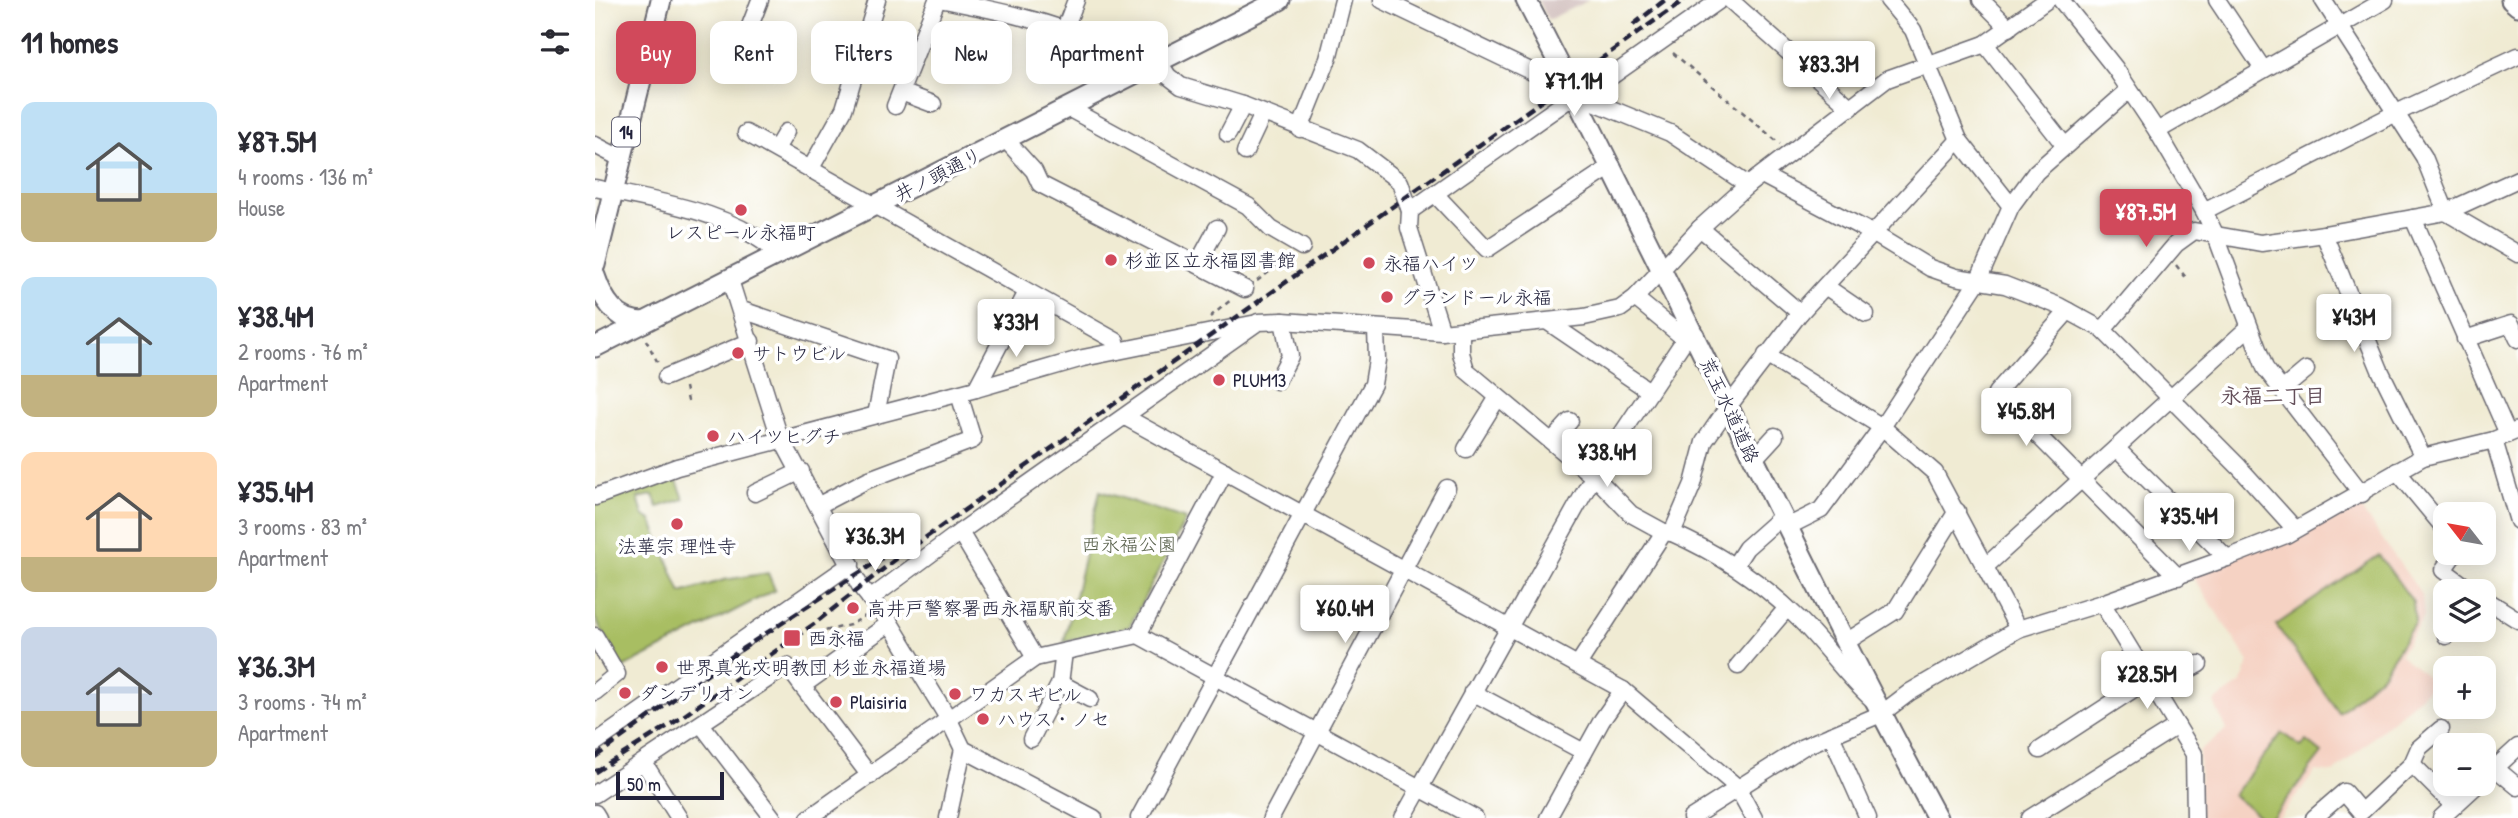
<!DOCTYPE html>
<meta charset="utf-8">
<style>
body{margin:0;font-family:"Patrick Hand","Klee One",sans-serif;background:#f7f7f7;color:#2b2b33;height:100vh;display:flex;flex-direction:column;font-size:26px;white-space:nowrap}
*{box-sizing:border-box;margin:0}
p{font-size:23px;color:#7c7c81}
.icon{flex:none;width:38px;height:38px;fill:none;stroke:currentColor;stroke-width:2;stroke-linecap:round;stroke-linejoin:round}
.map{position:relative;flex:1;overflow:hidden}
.side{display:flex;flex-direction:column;background:#fff;width:595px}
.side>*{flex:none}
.top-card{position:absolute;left:21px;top:21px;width:665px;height:63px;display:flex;gap:14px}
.needle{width:46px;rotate:301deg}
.tools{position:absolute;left:1838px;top:502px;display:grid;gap:14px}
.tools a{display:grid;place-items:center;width:63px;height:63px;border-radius:14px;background:#fff;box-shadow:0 4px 18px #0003;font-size:35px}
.scale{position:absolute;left:21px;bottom:18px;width:108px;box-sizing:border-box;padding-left:7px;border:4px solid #22223b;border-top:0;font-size:19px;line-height:24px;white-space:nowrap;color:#22223b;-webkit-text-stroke:5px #fff;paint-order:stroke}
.price{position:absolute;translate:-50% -60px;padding:0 16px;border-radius:7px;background:#fff;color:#222;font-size:23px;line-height:46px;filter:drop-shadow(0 2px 4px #0008)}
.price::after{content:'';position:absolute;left:50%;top:42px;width:21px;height:16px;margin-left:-10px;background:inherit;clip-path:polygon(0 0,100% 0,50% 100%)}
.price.active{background:#d1495b;color:#fff}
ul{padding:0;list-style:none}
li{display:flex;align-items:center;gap:21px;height:175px;padding:0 21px}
li span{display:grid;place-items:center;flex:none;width:196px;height:140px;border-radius:14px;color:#555}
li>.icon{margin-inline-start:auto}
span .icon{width:84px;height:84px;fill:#fffc;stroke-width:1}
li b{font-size:30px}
h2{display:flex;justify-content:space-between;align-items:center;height:84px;padding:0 21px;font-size:30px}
.chip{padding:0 24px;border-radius:14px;background:#fff;box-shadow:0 4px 18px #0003;font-size:24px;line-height:63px}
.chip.active{background:#d1495b;color:#fff}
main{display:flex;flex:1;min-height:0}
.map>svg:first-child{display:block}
.built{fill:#f5d2c3}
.industrial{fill:#d1bfbd}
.green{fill:#a8be62;stroke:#65704e;stroke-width:2}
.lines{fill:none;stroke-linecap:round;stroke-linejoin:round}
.minor-casing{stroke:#6a6870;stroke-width:19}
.major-casing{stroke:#6a6870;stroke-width:23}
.path{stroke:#6a6870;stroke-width:2.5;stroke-dasharray:5 5;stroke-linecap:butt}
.minor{stroke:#fff;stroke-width:16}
.major{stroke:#fff;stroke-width:19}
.rail{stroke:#22223b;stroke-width:4.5;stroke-dasharray:10 5;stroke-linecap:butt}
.poi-dot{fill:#d1495b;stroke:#fff;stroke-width:2.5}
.labels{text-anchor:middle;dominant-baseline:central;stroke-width:7;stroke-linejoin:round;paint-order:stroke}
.shield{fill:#fff;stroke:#646476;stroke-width:2}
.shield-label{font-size:18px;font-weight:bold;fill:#22223b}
.street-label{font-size:19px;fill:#22223b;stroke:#fff}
.poi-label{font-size:19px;fill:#22223b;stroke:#fff;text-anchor:start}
.park-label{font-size:19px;fill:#58604b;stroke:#fff}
.neighbourhood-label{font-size:21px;font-weight:bold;fill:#634e59;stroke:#fff}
</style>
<main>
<section class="side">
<h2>11 homes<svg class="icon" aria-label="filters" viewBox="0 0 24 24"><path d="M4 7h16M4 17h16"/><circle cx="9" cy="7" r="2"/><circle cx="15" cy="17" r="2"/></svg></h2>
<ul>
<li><span style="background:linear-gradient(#bfe0f5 65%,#c2b280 0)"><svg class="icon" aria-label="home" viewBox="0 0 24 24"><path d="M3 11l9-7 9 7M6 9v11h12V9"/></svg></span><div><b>¥87.5M</b><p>4 rooms · 136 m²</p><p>House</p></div></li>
<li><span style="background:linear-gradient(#bfe0f5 70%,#c2b280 0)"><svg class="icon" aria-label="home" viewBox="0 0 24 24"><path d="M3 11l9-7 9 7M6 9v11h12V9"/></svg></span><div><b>¥38.4M</b><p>2 rooms · 76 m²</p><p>Apartment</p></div></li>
<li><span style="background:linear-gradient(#ffd9b3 75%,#c2b280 0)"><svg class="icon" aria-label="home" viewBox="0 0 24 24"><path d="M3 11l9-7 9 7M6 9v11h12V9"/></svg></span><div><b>¥35.4M</b><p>3 rooms · 83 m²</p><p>Apartment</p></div></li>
<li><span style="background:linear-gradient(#c9d6e8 60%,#c2b280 0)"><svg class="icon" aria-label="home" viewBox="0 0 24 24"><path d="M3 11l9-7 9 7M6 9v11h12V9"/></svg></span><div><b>¥36.3M</b><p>3 rooms · 74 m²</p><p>Apartment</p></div></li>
</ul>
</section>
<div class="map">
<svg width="1923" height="818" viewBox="0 0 1923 818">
<rect width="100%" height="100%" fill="#fff"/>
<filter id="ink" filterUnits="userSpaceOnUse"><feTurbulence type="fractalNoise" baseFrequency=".0143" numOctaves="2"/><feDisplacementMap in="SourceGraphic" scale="14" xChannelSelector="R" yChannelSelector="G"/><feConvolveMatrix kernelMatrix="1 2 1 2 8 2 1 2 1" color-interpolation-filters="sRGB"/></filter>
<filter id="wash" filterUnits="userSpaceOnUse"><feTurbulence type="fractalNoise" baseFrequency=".00686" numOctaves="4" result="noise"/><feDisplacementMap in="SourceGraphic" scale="28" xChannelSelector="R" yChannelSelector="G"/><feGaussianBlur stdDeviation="1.57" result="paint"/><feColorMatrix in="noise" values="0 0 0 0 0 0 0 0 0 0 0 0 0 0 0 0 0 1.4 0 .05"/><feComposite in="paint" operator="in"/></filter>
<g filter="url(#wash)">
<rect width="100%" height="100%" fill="#f0ebd3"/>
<polygon class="built" points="1759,499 1827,595 1829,617 1805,654 1840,683 1738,773 1721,771 1684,818 1605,818 1604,751 1631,730 1619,702 1646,683 1654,662 1596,574"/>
<polygon class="industrial" points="943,0 994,0 953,20"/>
<g class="green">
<polygon points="80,475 89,499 63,507 58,495 43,498 48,515 56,520 86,593 129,580 173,573 180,590 28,668 0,618 0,504"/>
<polygon points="505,491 591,519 534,627 469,642"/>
<polygon points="1784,555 1818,602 1820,622 1788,673 1744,713 1681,625"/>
<polygon points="1687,733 1706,747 1712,741 1727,753 1677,818 1667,818 1638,795"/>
</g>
</g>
<g filter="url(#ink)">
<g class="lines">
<g class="minor-casing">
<g id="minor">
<path d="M349 0C403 11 506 28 539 75"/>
<polyline points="787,0 952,79 967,69"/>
<polyline points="1135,0 1256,108"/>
<polyline points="1293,0 1318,30 1364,140 1416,206"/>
<polyline points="1386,0 1414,28"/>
<polyline points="1466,0 1520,68 1562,131 1609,211 1621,236 1670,368 1767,494"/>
<polyline points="1622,0 1668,69"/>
<polyline points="1728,0 1829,157 1851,212 1923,254"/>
<polyline points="155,26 165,0"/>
<polyline points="469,31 481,0"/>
<polyline points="1390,44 1470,146"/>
<polyline points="564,62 573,76 586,86 648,105 763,150 805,182 815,211 814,228 847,332"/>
<polyline points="306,92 338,104"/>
<polyline points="987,97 1075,133 1153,185"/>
<polyline points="300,106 342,0"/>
<polyline points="473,108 653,206 676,229 707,247"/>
<polyline points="705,129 733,59 748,0"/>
<polyline points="1562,131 1790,0"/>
<polyline points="151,133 521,341 522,351"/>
<polyline points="633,134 648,105"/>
<polyline points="411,140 439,171 445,184 650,289"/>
<polyline points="0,145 25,158"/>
<polyline points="181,149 191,132"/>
<polyline points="650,152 668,114"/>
<polyline points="216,168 249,109 282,0"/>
<polyline points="1167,175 1279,234 1335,268 1361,277 1410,285 1464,306 1508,330 1644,467 1700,529"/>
<path d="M0 188C62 202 136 210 185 255"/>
<polyline points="841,195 892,249 1017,166"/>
<polyline points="815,211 973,100 987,97 1125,0"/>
<polyline points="1609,211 1801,113 1923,56"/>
<polyline points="1818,218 1913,434"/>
<polyline points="1105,228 1205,313"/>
<polyline points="1729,234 1785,370 1828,457"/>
<polyline points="603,263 622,228"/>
<polyline points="135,280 183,432 265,586 295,623 353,718 368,749 499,818"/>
<polyline points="1230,286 1271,314"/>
<polyline points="1040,298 1090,339"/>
<polyline points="147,310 292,359 281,415"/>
<polyline points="1473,311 1401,393 1583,577"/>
<polyline points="953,322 1053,390"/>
<polyline points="866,330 866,353 871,370 1006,483 1036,514 1069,532"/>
<polyline points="1508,330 1581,244 1599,231 1666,243 1729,234 1851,212 1923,179"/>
<polyline points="1870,339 1916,324 1923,339"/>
<polyline points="1171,355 1287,427 1340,473 1423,629"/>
<polyline points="71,377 156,341"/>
<polyline points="682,381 695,356 688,321"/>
<polyline points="381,389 432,292"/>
<polyline points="1687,390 1711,370"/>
<polyline points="530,417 1028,690 1142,787 1159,818"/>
<polyline points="1899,440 1923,521"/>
<polyline points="957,441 975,421"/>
<polyline points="1521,448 1632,558"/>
<polyline points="871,449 903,397"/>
<polyline points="1158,460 1180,436"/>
<polyline points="1802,471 1850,529"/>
<polyline points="160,493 206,471"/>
<polyline points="0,497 82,467 381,389 488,358 657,324"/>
<polyline points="224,505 272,480 378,440 364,394"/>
<polyline points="1192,527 1226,510 1287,427 1383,281 1416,206 1441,172 1534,90"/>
<polyline points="365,532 440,658"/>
<path d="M1077 533C1125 554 1168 583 1205 620 1231 646 1251 676 1278 700"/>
<polyline points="1860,553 1848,570 1878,592"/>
<polyline points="1140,565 1151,548 1186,517"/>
<polyline points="1391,566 1653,328"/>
<polyline points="1888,598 1923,620"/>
<polyline points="275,599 365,532 663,322 688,321 847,332 989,317 1025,309 1040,298 1105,228 1153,185 1292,79 1390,44 1452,0"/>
<polyline points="1507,603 1599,754 1600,818"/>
<polyline points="543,635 630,471"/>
<polyline points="0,636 22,674 0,692"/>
<polyline points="1851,636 1855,630"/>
<polyline points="1251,642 1300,611 1362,511"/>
<polyline points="469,652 465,683 495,699"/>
<polyline points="984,663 1069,532 1077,533 1098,484 1109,442 1133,407 1205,313 1364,140"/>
<polyline points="1143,666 1192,608"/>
<polyline points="207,686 295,623"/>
<polyline points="1559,688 1604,664"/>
<polyline points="877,692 989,752"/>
<polyline points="106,724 178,818"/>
<polyline points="1236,735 1273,818"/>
<polyline points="436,739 465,683"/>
<polyline points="0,743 256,564"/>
<polyline points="1445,750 1554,679"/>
<polyline points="49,763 84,818"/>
<polyline points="1817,764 1824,748 1846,729"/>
<polyline points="1900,768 1923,787"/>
<polyline points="1888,779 1923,747"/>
<polyline points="0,794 192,666 275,776"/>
<polyline points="0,813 3,818"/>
<polyline points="214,818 440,658 543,635 880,818"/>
<polyline points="353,818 368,749"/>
<polyline points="544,818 778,384 782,360 781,329"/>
<polyline points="676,818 852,488"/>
<polyline points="808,818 998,477 1090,339 1101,335"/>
<polyline points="953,818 1007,720 1028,690"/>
<polyline points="1096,818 1208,747 1286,714 1315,692 1423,629 1507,603 1632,558 1691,535 1828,457 1899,440 1923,430"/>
<polyline points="1435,818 1582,726"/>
<polyline points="1719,818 1749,792 1766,812 1817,764 1859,806"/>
<polyline points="1846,818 1883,784"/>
</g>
</g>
<g class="major-casing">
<g id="major">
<path d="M931 0C1072 271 1197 549 1342 818"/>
<polyline points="1916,0 1923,6"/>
<polyline points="0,265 66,0"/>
<path d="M0 276C8 300 21 322 49 322"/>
<polyline points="0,347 685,0"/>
</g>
</g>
<g class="path">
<polyline points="1078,53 1185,144"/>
<polyline points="1581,265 1592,279"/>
<polyline points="662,281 693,258"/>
<polyline points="615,317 637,299"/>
<polyline points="51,340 64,365"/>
<polyline points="90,387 93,401"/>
<polyline points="221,633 255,625 270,616"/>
</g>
<use href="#minor" class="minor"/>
<use href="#major" class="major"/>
<g class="rail">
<polyline points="1038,25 1070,0"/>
<polyline points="0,757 147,649 287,558"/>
<polyline points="0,772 84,719 219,624 306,555 1089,0"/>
</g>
</g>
</g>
<g class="poi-dot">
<circle cx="146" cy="210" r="7"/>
<circle cx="516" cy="260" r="7"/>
<circle cx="774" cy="263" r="7"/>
<circle cx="792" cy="297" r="7"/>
<circle cx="143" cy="353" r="7"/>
<circle cx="624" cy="380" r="7"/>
<circle cx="118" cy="436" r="7"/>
<circle cx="82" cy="524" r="7"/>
<circle cx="258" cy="608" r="7"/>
<rect x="188" y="629" width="18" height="18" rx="3.5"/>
<circle cx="67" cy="667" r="7"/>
<circle cx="30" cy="693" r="7"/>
<circle cx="360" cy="694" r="7"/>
<circle cx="241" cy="702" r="7"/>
<circle cx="388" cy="719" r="7"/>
</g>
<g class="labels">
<rect class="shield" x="17" y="117.5" width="28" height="29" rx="5"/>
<g class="shield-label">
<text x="31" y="132">14</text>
</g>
<g class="street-label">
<text transform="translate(343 174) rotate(-27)">井ノ頭通り</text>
<text transform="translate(1135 410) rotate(65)">荒玉水道道路</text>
</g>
<g class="poi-label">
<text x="146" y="232" text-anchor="middle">レスピール永福町</text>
<text x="530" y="260">杉並区立永福図書館</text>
<text x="788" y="263">永福ハイツ</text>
<text x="806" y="297">グランドール永福</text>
<text x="157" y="353">サトウビル</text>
<text x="638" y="380">PLUM13</text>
<text x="132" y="436">ハイツヒグチ</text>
<text x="82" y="546" text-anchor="middle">法華宗 理性寺</text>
<text x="272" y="608">高井戸警察署西永福駅前交番</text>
<text x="213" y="638">西永福</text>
<text x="81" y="667">世界真光文明教団 杉並永福道場</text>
<text x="44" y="693">ダンデリオン</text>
<text x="374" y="694">ワカスギビル</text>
<text x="255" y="702">Plaisiria</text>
<text x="402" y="719">ハウス・ノセ</text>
</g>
<g class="park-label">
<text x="534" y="544">西永福公園</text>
</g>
<g class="neighbourhood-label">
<text x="1678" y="395">永福二丁目</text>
</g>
</g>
</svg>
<div class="tools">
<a><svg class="needle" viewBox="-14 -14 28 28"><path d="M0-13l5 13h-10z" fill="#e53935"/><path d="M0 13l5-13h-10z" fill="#7c7c81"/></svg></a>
<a><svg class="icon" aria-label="layers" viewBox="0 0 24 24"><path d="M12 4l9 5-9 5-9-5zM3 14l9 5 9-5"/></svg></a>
<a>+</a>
<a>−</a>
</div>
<div class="scale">50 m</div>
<b class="price" style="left:1234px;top:101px">¥83.3M</b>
<b class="price" style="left:979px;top:118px">¥71.1M</b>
<b class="price active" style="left:1551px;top:249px">¥87.5M</b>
<b class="price" style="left:1759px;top:354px">¥43M</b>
<b class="price" style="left:421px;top:359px">¥33M</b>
<b class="price" style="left:1431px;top:448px">¥45.8M</b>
<b class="price" style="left:1012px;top:489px">¥38.4M</b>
<b class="price" style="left:1594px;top:553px">¥35.4M</b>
<b class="price" style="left:280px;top:573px">¥36.3M</b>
<b class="price" style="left:750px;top:645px">¥60.4M</b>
<b class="price" style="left:1552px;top:711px">¥28.5M</b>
<div class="top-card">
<a class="chip active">Buy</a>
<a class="chip">Rent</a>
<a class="chip">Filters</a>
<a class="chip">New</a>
<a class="chip">Apartment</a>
</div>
</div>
</main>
